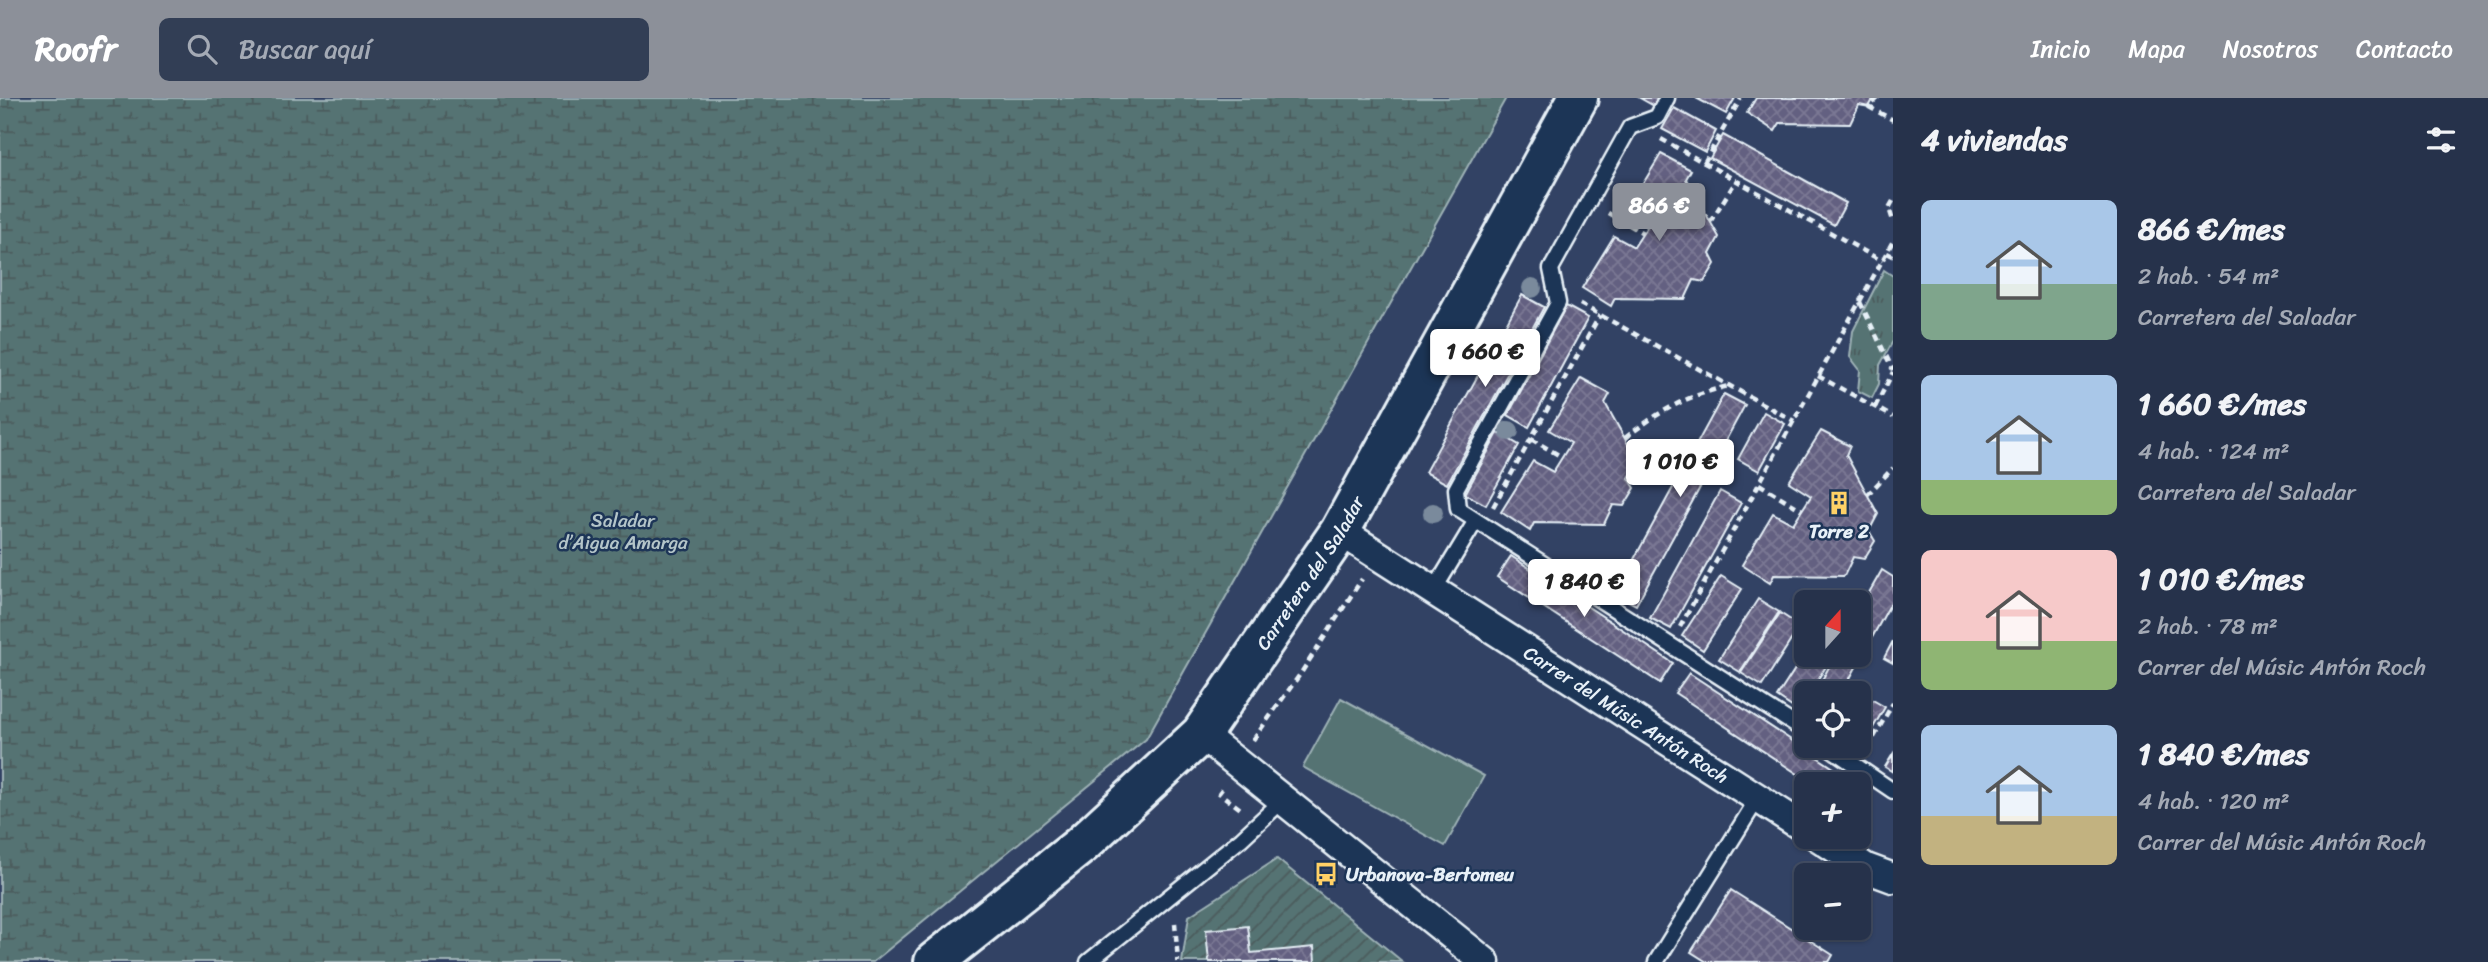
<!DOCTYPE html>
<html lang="es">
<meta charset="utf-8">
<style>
body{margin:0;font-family:Sriracha,sans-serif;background:#323e55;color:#f1f3f6;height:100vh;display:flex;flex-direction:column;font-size:26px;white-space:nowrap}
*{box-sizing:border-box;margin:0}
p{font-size:23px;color:#a4aab5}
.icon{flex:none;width:38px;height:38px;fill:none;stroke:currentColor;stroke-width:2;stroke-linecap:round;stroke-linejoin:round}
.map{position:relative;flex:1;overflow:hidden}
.panel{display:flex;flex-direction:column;background:#26324b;width:595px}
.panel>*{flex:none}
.needle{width:46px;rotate:21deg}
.controls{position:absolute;left:1794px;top:492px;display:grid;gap:14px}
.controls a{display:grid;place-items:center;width:77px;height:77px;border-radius:10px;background:#26324b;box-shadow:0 2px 5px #0004,0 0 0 2px #424d63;font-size:35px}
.price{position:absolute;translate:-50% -60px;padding:0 16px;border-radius:7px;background:#fff;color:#222;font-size:23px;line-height:46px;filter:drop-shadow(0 2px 4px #0008)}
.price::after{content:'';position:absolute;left:50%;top:42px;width:21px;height:16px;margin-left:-10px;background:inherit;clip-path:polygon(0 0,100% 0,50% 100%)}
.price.active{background:#8c9099;color:#fff}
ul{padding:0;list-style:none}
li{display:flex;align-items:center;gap:21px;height:175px;padding:0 28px}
li span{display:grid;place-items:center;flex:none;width:196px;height:140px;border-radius:10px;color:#555}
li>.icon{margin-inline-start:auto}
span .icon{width:84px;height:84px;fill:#fffc;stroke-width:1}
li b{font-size:30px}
h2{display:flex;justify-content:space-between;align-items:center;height:84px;padding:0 28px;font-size:30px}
header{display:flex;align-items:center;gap:42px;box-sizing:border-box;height:98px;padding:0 35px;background:#8c9099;color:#fff}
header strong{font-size:33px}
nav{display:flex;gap:38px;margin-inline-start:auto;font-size:24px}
.search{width:490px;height:63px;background:#323e55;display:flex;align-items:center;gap:18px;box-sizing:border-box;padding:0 24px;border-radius:10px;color:#a4aab5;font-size:26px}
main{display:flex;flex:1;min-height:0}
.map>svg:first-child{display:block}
.wetland{fill:url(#wetland-marsh);stroke:#9eb2b6;stroke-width:2}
.park{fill:url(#park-tufts);stroke:#9eb2b6;stroke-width:2}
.garden{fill:url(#garden-furrows);stroke:#9eb2b6;stroke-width:2}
.pitch{fill:#547373;stroke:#9eb2b6;stroke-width:2}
.building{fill:url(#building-cross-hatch);stroke:#e8f1f8;stroke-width:2}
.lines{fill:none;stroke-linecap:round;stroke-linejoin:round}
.lane-casing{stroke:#e8f1f8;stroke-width:19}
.street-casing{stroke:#e8f1f8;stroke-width:33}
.secondary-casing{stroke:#e8f1f8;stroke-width:44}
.path{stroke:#e8f1f8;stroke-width:4.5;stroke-dasharray:7 5;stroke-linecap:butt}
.lane{stroke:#1d3557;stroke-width:14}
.street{stroke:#1d3557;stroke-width:28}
.secondary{stroke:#1d3557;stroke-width:38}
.tree{fill:#7a8a9c}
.labels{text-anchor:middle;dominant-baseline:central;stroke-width:5;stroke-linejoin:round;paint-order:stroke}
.park-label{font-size:19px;fill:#b4c5c9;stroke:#1d3557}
.poi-label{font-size:19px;font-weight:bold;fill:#e8f1f8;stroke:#1d3557}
.street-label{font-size:19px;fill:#e8f1f8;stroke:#1d3557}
</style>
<header>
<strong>Roofr</strong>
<div class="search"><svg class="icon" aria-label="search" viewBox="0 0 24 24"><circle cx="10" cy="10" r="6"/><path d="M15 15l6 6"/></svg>Buscar aquí</div>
<nav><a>Inicio</a><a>Mapa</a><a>Nosotros</a><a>Contacto</a></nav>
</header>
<main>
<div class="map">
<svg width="1893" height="864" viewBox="0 0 1893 864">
<defs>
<pattern id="wetland-marsh" width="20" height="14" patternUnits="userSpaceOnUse" patternTransform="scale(1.75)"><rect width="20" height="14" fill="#547373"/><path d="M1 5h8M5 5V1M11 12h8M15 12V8" fill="none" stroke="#4c5b5c"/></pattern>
<pattern id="park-tufts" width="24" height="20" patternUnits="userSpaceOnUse" patternTransform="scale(1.75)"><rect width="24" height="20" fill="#547373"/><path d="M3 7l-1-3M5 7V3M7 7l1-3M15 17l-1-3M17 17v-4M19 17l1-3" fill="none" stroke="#4c5b5c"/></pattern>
<pattern id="garden-furrows" width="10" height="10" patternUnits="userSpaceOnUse" patternTransform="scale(1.75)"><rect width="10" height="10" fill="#547373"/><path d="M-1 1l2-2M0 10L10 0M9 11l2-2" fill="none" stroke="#4c5b5c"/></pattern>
<pattern id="building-cross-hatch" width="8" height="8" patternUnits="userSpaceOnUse" patternTransform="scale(1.75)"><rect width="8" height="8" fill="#646181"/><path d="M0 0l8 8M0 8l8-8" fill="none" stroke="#7a7894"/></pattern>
</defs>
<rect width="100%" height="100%" fill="#324264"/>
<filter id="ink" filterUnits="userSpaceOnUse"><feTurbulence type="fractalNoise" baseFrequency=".0143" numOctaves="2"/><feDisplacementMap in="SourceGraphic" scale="14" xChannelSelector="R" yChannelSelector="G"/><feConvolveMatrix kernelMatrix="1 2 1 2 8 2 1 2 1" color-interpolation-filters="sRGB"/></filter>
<g filter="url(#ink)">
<polygon class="wetland" points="0,0 1506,0 1146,641 873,864 0,864"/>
<polygon class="park" points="1884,172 1893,178 1893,243 1880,267 1879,286 1872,300 1858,293 1860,272 1850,259 1853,233"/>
<polygon class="garden" points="1277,761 1403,864 1182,864 1189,818"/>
<polygon class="pitch" points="1341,600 1484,678 1445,748 1303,669"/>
<g class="building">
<polygon points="1640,0 1659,0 1654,8"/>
<polygon points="1696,0 1735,0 1726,16"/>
<polygon points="1756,0 1874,0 1869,9 1859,7 1850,26 1780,25 1775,33 1747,15"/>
<polygon points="1674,10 1716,33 1705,54 1662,31"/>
<polygon points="1723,37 1846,105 1834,127 1710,60"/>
<polygon points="1661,56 1691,72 1686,81 1719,139 1710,156 1715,166 1704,184 1694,182 1685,201 1615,200 1611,208 1582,190 1614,138 1634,149 1652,121 1630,107"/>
<polygon points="1522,197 1544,209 1447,386 1425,374"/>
<polygon points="1566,208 1588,220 1529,329 1508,317"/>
<polygon points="1581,280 1610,296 1605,305 1638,364 1629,380 1635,390 1624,408 1613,407 1604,426 1534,425 1530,433 1501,414 1533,363 1553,374 1571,345 1549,332"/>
<polygon points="1724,296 1745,307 1636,507 1615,496"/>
<polygon points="1764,314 1785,326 1759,373 1738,361"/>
<polygon points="1821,333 1850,348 1846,357 1878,416 1869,433 1875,443 1864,461 1853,459 1844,478 1774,477 1770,485 1742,467 1773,415 1793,426 1811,398 1789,384"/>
<polygon points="1498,335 1519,347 1486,407 1465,396"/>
<polygon points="1720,393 1741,405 1671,531 1650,520"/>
<polygon points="1511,458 1673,565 1660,585 1497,479"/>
<polygon points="1882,472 1893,479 1893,501 1842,595 1815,595 1836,556 1858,556 1858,514"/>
<polygon points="1721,478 1742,491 1703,552 1682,538"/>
<polygon points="1758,501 1779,514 1740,574 1719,561"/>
<polygon points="1780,515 1800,528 1762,588 1741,575"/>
<polygon points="1893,543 1893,565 1884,560"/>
<polygon points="1806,554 1806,556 1834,556 1809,595 1806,595 1806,600 1798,613 1777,599"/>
<polygon points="1689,575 1852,682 1849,686 1813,686 1675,595"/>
<polygon points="1864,597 1885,609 1859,654 1847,648 1858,648 1858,606"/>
<polygon points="1893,656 1893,674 1885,669"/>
<polygon points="1731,792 1833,857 1829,864 1707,864 1691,854"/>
<polygon points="1248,828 1251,855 1314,849 1315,864 1209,864 1206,832"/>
</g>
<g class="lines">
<g class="lane-casing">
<g id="lane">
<polyline points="1667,0 1657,19 1630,29 1551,171 1558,205 1456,391 1458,411 1806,634"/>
<polyline points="1434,492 1475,424"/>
<polyline points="1827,648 1893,693"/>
<polyline points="1088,864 1241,741 1283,702"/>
<polyline points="1656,864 1758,700"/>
</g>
</g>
<g class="street-casing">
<g id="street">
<path id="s1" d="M1340 433 1806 731"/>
<polyline points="1201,636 1485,864"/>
<polyline points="1817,738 1866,770 1893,780"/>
</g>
</g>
<g class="secondary-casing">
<g id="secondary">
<path id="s2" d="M934 864 1081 747 1201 636 1340 433 1578 0"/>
</g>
</g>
<g class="path">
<polyline points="1878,0 1869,9 1893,22"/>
<polyline points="1661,41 1882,163"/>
<polyline points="1704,65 1741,0"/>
<polyline points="1893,103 1889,110 1893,123"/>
<polyline points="1608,115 1643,135"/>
<polyline points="1710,124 1736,83"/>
<polyline points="1887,155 1893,158"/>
<polyline points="1860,204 1893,272"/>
<polyline points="1580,206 1794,323"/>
<polyline points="1818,278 1893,319"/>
<polyline points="1875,309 1893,274"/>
<path d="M1625 340C1660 313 1685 298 1729 288"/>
<polyline points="1531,341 1562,359"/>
<polyline points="1759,386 1802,412"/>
<polyline points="1867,397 1893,370"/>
<polyline points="1493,409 1600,217"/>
<polyline points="1680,529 1893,143"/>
<polyline points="1253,642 1301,575 1362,481"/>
<polyline points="1868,650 1893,605"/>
<polyline points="1222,691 1219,695 1242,712"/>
<polyline points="1175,825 1178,864"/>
</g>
<use href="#lane" class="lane"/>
<use href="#street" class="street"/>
<use href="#secondary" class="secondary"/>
</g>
<g class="tree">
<circle cx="1532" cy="190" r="10"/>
<circle cx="1509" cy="333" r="10"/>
<circle cx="1433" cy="415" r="10"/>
</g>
</g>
<defs>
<g id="building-bare" transform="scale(1.89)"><path d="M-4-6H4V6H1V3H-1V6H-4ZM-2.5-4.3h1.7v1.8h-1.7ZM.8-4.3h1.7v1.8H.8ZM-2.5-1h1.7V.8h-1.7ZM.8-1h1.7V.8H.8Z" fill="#ffd166" stroke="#1d3557" stroke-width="2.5" paint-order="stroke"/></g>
<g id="bus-bare" transform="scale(1.89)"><path d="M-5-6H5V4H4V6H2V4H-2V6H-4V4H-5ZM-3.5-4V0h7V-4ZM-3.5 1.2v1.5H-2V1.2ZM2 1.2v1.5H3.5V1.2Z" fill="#ffd166" stroke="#1d3557" stroke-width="2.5" paint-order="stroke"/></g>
</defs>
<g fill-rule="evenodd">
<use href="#building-bare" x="1839" y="405"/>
<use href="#bus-bare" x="1326" y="776"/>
</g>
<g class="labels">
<g class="park-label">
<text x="623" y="422">Saladar<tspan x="623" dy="22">d’Aigua Amarga</tspan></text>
</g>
<g class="poi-label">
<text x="1839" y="433">Torre 2</text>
<text x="1346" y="776" text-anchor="start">Urbanova-Bertomeu</text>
</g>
<g class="street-label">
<text stroke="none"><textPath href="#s2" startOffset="546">Carretera del Saladar</textPath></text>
<text stroke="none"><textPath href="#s1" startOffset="340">Carrer del Músic Antón Roch</textPath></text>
</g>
</g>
</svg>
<div class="controls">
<a><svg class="needle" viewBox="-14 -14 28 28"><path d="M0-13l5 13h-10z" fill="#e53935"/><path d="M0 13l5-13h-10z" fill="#a4aab5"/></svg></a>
<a><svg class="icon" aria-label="locate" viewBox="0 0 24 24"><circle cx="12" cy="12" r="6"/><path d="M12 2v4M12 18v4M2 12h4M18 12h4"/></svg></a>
<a>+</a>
<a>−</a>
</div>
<b class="price active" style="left:1659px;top:145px">866 €</b>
<b class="price" style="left:1485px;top:291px">1 660 €</b>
<b class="price" style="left:1680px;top:401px">1 010 €</b>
<b class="price" style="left:1584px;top:521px">1 840 €</b>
</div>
<section class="panel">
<h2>4 viviendas<svg class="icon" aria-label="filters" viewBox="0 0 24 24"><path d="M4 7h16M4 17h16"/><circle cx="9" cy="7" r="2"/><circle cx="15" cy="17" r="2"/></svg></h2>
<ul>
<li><span style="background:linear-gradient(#a9c7e8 60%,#7fa58c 0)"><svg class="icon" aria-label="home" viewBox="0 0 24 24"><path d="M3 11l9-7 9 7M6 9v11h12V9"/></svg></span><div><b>866 €/mes</b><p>2 hab. · 54 m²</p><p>Carretera del Saladar</p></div></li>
<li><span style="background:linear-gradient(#a9c7e8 75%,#8fb573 0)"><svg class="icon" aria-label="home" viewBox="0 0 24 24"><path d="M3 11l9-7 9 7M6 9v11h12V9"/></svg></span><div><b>1 660 €/mes</b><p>4 hab. · 124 m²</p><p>Carretera del Saladar</p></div></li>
<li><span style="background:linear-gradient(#f6c9c9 65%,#8fb573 0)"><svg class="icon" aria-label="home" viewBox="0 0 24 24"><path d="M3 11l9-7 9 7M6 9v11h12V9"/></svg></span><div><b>1 010 €/mes</b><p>2 hab. · 78 m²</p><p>Carrer del Músic Antón Roch</p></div></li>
<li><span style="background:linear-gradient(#a9c7e8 65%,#c2b280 0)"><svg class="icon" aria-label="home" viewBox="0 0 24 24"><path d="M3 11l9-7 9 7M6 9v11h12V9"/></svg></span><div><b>1 840 €/mes</b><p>4 hab. · 120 m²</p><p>Carrer del Músic Antón Roch</p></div></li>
</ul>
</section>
</main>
